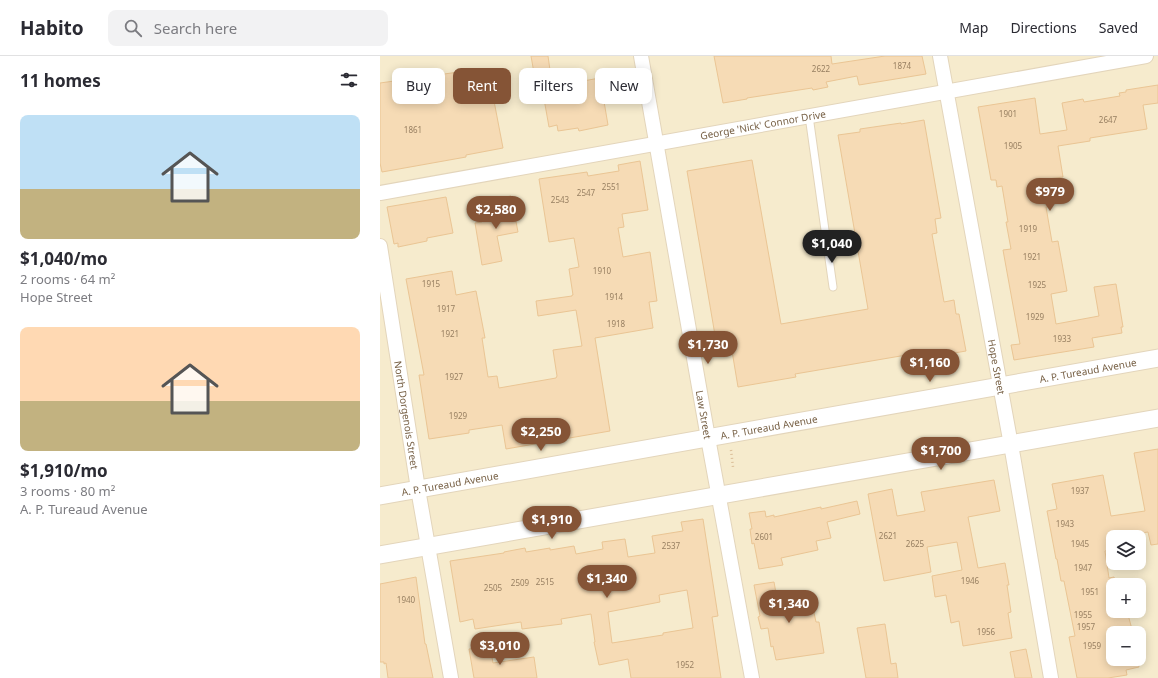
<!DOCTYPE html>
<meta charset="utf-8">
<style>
body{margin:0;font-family:"Noto Sans",sans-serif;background:#f2f2f3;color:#2b2b33;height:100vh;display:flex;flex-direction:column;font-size:15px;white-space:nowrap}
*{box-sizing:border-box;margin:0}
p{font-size:13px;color:#7c7c81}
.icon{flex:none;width:22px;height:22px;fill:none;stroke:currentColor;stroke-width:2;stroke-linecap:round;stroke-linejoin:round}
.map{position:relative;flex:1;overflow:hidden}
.details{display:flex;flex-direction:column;background:#fff;width:380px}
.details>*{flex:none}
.hud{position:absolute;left:12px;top:12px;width:380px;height:36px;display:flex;gap:8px}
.tools{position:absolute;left:726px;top:474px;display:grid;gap:8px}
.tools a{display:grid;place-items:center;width:40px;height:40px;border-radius:8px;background:#fff;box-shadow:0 2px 10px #0003;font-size:20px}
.price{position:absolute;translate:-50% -34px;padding:0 9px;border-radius:14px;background:#855436;color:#fff;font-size:13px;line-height:26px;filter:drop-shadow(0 1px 2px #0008)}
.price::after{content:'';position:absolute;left:50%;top:24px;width:12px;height:9px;margin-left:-6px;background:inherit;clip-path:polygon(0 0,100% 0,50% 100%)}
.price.selected{background:#222;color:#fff}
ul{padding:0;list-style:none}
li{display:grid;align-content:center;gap:8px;height:212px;padding:0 20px}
li span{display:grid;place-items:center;height:124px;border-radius:8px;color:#555}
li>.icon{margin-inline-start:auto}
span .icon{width:72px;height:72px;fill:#fffc;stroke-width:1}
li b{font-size:17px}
h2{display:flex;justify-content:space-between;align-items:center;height:48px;padding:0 20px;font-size:17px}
.chip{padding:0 14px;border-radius:8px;background:#fff;box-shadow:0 2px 10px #0003;font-size:14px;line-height:36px}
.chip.selected{background:#855436;color:#fff}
header{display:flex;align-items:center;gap:24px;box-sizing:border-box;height:56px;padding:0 20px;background:#fff;border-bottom:1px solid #e1e1e2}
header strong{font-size:19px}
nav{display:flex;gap:22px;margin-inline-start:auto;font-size:14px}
.search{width:280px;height:36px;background:#f2f2f3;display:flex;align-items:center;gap:10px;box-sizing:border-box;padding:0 14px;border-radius:8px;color:#7c7c81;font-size:15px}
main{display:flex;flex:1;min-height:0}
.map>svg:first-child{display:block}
.residential{fill:#f6ebcd;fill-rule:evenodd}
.building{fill:#f6dbb5;stroke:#eac594;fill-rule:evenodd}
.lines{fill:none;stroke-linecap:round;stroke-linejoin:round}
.service-casing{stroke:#e3d5bb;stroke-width:9}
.minor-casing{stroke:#e3d5bb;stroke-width:16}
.tertiary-casing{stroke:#e3d5bb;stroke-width:19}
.path{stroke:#dbbe98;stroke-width:2.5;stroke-dasharray:1 3;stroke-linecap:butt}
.service{stroke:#fff;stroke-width:7}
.minor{stroke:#fff;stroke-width:14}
.tertiary{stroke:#fff;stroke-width:17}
.labels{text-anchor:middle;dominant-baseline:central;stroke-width:3;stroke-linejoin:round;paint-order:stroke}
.number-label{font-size:8px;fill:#977f61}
.street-label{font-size:10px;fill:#776045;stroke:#fffae8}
</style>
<header>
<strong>Habito</strong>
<div class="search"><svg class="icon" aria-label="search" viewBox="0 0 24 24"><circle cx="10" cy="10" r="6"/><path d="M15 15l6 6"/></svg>Search here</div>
<nav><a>Map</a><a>Directions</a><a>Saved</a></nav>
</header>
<main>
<section class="details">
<h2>11 homes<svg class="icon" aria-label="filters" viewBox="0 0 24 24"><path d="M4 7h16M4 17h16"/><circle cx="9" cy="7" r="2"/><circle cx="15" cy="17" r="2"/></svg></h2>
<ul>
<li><span style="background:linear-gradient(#bfe0f5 60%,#c2b280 0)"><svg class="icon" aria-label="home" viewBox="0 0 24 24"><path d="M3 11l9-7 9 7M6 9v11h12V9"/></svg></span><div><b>$1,040/mo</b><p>2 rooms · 64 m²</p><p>Hope Street</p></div></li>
<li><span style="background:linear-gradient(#ffd9b3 60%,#c2b280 0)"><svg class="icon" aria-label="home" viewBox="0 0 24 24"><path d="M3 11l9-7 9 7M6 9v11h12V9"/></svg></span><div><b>$1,910/mo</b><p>3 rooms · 80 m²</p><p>A. P. Tureaud Avenue</p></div></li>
</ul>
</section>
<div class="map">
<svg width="778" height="622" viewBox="0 0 778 622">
<rect width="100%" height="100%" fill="#fef8df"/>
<path class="residential" d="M0 0H778V622H0ZM733 481H759V507H733ZM733 529H759V555H733ZM733 577H759V603H733Z"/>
<g class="building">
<polygon points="151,0 168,0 170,14 154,17"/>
<polygon points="334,0 451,0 452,8 505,0 542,0 546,18 479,29 477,20 446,26 448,31 433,34 432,32 367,42 367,43 343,47"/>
<polygon points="100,13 105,47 114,45 123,92 86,99 86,101 2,116 0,107 0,27"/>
<polygon points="185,22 186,28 220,22 228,69 199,75 198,72 178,75 177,69 169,71 161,26"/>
<polygon points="778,29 778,47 763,49 767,73 710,82 710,85 678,90 683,121 668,123 672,150 666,151 672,186 678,185 687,235 671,238 676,268 719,260 714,231 736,228 743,271 741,271 742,277 712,282 714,291 634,304 631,289 640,288 623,194 631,193 626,166 628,166 622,130 617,131 616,124 611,124 598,51 655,42 660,78 687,74 682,47 703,43 704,46 740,40 739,37 746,36 746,34"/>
<polygon points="544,64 561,162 555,163 557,177 552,178 564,246 574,244 576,258 579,258 586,295 545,302 544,296 415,318 416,321 358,331 350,283 336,285 307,115 372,104 401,268 488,253 458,79 480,76 480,73 521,67 521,68"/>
<polygon points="260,105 268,154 242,158 244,171 238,172 243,201 270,196 277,245 269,246 273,272 215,282 230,375 126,393 122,369 89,374 89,377 49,383 39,319 44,319 26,223 72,215 76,239 96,235 105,282 102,282 108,321 117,320 119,332 176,322 177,320 173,294 202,290 196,254 158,260 156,245 192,240 192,239 193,239 189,213 199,211 194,182 169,186 159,123 207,116 208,120 239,115 238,109"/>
<polygon points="131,140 138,176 117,180 122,205 102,209 95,167 102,166 101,163 118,161 114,143"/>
<polygon points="66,141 73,177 47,182 47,185 18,191 18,187 14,188 7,151"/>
<polygon points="778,393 778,488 771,489 768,476 727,482 729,494 725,495 729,522 734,521 736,529 733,529 733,555 747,555 753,577 733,577 733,603 757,603 759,611 746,614 747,619 728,622 697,622 689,581 695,580 684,525 681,525 677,503 676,503 667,455 677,453 672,428 723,419 731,460 765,455 754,397"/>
<polygon points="614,424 620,455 588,461 598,512 625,507 629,529 627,529 631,556 628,557 632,582 583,590 579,565 571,567 566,539 555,541 552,520 582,514 577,486 547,491 551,516 504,525 488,438 512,433 517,460 545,455 541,436"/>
<polygon points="477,445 480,458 447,466 451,482 436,485 438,494 401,502 403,509 379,513 374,487 372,488 370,473 372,473 369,457 385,455 386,461 394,459 394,461 441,451 441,453"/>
<path d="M323 463 338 560 332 561 341 622H251L248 603 219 609 214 586H215L211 558 181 563 182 568 142 573 141 566 95 573 93 563 80 566 70 505 124 497V496L145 492 146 496 170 492V494L194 490 196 498 223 493 222 486 245 483 248 501 275 497 272 480 303 475 301 466ZM307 534 313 572 283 577V579L232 587 228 556 280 546 279 539Z"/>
<polygon points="36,521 45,588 46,588 53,622 8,622 6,607 4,608 4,606 0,606 0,528"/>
<polygon points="394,526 398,548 431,543 436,566 439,566 444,597 396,604 393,590 391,591 388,572 381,573 378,561 380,560 374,529"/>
<polygon points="505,568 511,608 516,607 518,622 486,622 477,572"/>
<polygon points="110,590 113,607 154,601 157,622 94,622 89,593"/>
<polygon points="646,593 652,622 635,622 630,596"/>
</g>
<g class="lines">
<g class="service-casing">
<polyline id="service" points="429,60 453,231"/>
</g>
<g class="minor-casing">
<g id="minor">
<path id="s1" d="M261 0 328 382 372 622"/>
<path id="s2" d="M560 0 633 400 671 622"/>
<path id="s3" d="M0 137 766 0"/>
<path id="s4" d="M0 190 38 433 71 622"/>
</g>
</g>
<g class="tertiary-casing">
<g id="tertiary">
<path id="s5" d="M0 440 778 302"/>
<polyline points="0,499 778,362"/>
</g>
</g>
<polyline class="path" points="351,394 353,411"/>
<use href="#service" class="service"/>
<use href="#minor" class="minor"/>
<use href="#tertiary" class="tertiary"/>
</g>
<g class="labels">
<g class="number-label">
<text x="522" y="9">1874</text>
<text x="441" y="12">2622</text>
<text x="628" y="57">1901</text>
<text x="728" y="63">2647</text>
<text x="33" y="73">1861</text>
<text x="633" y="89">1905</text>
<text x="231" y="130">2551</text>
<text x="206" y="136">2547</text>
<text x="180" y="143">2543</text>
<text x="648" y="172">1919</text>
<text x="652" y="200">1921</text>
<text x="222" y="214">1910</text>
<text x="51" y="227">1915</text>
<text x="657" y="228">1925</text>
<text x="234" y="240">1914</text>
<text x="66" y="252">1917</text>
<text x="655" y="260">1929</text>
<text x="236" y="267">1918</text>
<text x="70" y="277">1921</text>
<text x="682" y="282">1933</text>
<text x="74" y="320">1927</text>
<text x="78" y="359">1929</text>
<text x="700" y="434">1937</text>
<text x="685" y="467">1943</text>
<text x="508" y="479">2621</text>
<text x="384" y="480">2601</text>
<text x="535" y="487">2625</text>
<text x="700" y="487">1945</text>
<text x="291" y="489">2537</text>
<text x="703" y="511">1947</text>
<text x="590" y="524">1946</text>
<text x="165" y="525">2515</text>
<text x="140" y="526">2509</text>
<text x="113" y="531">2505</text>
<text x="710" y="535">1951</text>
<text x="26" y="543">1940</text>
<text x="703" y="558">1955</text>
<text x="706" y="570">1957</text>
<text x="606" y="575">1956</text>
<text x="712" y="589">1959</text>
<text x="305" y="608">1952</text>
</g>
<g class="street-label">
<text stroke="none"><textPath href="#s3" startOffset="389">George 'Nick' Connor Drive</textPath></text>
<text stroke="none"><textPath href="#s2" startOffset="316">Hope Street</textPath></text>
<text stroke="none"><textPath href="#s5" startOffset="719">A. P. Tureaud Avenue</textPath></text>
<text stroke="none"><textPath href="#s1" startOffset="364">Law Street</textPath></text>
<text stroke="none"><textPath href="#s4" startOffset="171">North Dorgenois Street</textPath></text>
<text stroke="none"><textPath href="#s5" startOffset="395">A. P. Tureaud Avenue</textPath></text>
<text stroke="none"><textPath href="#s5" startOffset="71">A. P. Tureaud Avenue</textPath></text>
</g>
</g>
</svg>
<div class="tools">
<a><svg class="icon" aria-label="layers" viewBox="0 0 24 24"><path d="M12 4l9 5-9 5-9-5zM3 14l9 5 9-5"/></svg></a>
<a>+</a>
<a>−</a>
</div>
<b class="price" style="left:670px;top:156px">$979</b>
<b class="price" style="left:116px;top:174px">$2,580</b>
<b class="price selected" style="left:452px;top:208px">$1,040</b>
<b class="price" style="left:328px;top:309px">$1,730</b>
<b class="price" style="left:550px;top:327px">$1,160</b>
<b class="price" style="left:161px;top:396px">$2,250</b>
<b class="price" style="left:561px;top:415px">$1,700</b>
<b class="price" style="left:172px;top:484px">$1,910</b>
<b class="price" style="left:227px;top:543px">$1,340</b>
<b class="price" style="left:409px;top:568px">$1,340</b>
<b class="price" style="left:120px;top:610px">$3,010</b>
<div class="hud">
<a class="chip">Buy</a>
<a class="chip selected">Rent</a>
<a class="chip">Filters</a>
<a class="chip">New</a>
</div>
</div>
</main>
